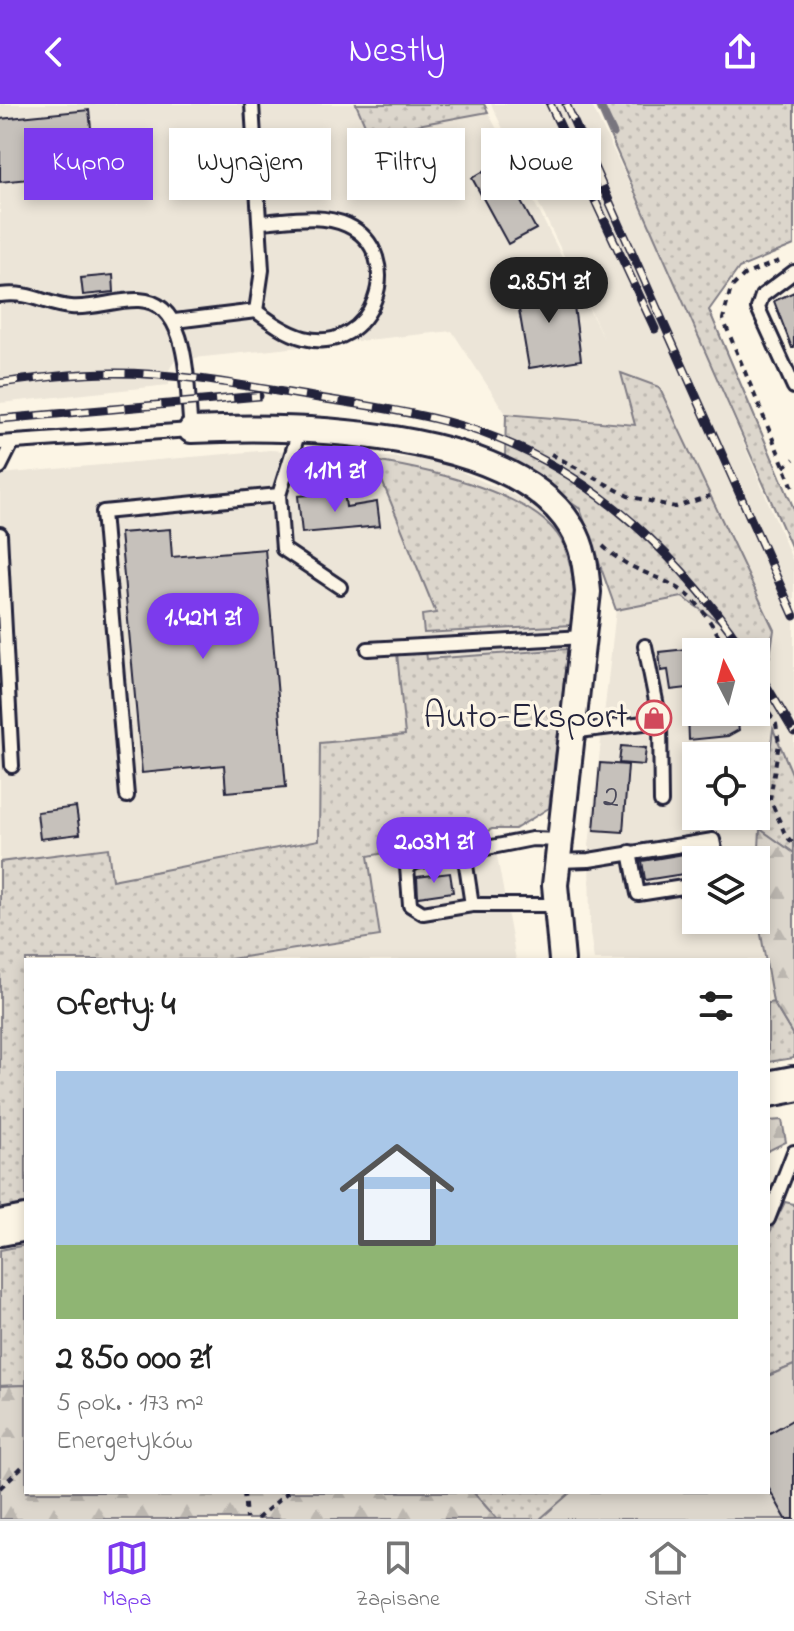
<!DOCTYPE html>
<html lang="pl">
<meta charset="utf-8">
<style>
body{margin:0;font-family:"Indie Flower",sans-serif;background:#f2f2f2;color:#222;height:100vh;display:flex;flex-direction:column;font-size:30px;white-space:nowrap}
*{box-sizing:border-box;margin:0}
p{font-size:26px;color:#767676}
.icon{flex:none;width:44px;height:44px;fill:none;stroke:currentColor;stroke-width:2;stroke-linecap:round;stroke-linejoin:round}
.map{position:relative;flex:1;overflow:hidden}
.panel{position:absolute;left:24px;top:854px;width:746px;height:536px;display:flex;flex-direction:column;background:#fff;border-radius:0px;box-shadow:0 4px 12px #0003}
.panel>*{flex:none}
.hud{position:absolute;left:24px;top:24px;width:746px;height:72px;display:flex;gap:16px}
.needle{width:52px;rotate:354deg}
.tools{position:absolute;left:682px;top:534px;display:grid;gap:16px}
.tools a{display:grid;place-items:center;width:88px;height:88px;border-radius:0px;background:#fff;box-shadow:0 4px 12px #0003;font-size:40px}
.price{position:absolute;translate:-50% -68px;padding:0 18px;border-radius:28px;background:#7c3aed;color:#fff;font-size:26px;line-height:52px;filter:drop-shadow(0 2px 4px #0008)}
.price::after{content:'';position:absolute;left:50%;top:48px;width:24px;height:18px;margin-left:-12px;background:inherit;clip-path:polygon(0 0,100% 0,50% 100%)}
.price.on{background:#222;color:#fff}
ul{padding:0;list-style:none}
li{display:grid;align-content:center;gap:16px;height:424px;padding:0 32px}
li span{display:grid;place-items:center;height:248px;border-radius:0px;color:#555}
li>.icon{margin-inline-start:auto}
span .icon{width:144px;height:144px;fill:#fffc;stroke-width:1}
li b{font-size:34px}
h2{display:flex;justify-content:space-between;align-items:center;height:96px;padding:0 32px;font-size:34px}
.pill{padding:0 28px;border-radius:0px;background:#fff;box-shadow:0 4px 12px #0003;font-size:28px;line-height:72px}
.pill.on{background:#7c3aed;color:#fff}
header{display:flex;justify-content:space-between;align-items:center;height:104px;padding:0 32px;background:#7c3aed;color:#fff;font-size:36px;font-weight:600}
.tabs{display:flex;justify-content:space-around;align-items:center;height:112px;border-top:2px solid #e0e0e0;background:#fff;font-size:22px;color:#767676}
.tabs a{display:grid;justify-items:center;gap:4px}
.tabs .on{color:#7c3aed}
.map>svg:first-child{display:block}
.built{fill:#ece5d8;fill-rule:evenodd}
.grass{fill:url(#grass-dots);stroke:#7f7c84;stroke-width:2}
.forest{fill:url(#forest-firs);stroke:#7f7c84;stroke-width:2}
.green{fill:#dcd6cc;stroke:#7f7c84;stroke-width:2}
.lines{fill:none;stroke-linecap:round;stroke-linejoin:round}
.stream{stroke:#78757e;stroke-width:7}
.building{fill:#c6c1bb;stroke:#22223b;stroke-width:2}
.lane-casing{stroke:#22223b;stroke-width:18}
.street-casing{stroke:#22223b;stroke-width:30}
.secondary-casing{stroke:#22223b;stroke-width:40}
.path{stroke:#22223b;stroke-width:4;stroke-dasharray:6 6;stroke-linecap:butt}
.lane{stroke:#fcf5e5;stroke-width:12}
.street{stroke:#fcf5e5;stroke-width:24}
.secondary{stroke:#fcf5e5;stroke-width:34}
.rail-casing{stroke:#22223b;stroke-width:9}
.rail{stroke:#fcf5e5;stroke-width:6;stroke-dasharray:18;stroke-linecap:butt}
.labels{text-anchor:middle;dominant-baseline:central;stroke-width:7;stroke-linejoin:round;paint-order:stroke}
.number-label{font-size:32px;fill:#4b4a5b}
.poi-label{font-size:36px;fill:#22223b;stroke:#fcf5e5;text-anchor:end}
</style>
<header><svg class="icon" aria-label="back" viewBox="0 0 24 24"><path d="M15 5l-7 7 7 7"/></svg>Nestly<svg class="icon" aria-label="share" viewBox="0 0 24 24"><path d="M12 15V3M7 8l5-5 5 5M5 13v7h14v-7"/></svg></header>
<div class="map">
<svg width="794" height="1415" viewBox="0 0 794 1415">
<defs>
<pattern id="grass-dots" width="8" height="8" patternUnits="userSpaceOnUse" patternTransform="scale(2)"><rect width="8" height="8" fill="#dcd6cc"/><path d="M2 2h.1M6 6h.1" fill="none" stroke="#bcb7b0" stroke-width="1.8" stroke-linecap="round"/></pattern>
<pattern id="forest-firs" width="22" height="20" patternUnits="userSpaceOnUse" patternTransform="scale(2)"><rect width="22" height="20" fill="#dcd6cc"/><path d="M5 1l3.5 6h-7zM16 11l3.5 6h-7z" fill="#bcb7b0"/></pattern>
</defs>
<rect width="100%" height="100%" fill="#fcf5e5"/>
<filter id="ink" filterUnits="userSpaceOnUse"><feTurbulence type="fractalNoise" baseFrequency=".0125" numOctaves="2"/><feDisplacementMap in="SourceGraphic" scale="16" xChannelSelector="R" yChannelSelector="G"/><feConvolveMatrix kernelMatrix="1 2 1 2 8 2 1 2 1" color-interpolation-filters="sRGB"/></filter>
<g filter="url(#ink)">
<g class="built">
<path d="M0 0H356L369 30 488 8 604 235 491 0H591L673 170 794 460V674L773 627 756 756H696V816H756V802L766 856H594L590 828 589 742 616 506 682 493 635 322 506 310 452 227 175 256 169 266V281L0 299ZM696 548H756V608H696ZM696 652H756V712H696Z"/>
<polygon points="270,346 435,356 546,406 575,449 581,489 549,704 492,725 516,856 26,856 0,1033 0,370"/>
</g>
<g class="grass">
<polygon points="356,0 484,0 488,8 369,30"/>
<polygon points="596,0 794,0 794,141 739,164 709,206 794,405 794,449"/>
<polygon points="621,269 659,283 774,526 770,552 682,493 616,506 580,405 505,353 506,310 635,321"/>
<path d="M374 357C425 365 543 390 564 442 575 469 575 493 572 521L424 529 422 511 436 509Z"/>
<polygon points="568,545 549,704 515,725 492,725 474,733 368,752 380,832 224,856 26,856 26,1108 0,1113 0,758 108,744 112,776 319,736 320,639 405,631 397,549 426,547 427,555"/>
<polygon points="773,625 794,674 794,749 760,725"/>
<polygon points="773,898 794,933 794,954 768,958 768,899"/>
<polygon points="785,1098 794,1100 794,1261 768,1272 768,1132"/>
<polygon points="26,1141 26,1281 0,1282 0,1146"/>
<polygon points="473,1388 573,1388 541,1415 497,1415"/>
</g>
<g class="forest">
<polygon points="760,725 794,749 794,933 773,898 756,802"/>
<polygon points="782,1016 786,1038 768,1047 768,1017"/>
<polygon points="26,1281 26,1388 473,1388 497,1415 0,1415 0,1282"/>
</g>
<polygon class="green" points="794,1261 794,1415 540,1415 571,1388 768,1388 768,1272"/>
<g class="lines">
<polyline class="stream" points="600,0 614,30"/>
</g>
<g class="building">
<polygon points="89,6 96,68 0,78 0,15"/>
<polygon points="499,58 536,125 508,140 472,74"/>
<polygon points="113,171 114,188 83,191 81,174"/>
<polygon points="571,179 581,256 529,264 516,188"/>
<polygon points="794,188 794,244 792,244 774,197"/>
<polygon points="344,388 346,403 377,398 380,422 302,429 298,392"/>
<polygon points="170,425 172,453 265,445 286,683 226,688 224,661 142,669 120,429"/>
<polygon points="696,544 696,583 671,586 668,566 661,567 659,548"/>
<polygon points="688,608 736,608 739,626 728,632 689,636"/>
<polygon points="621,642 646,644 644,661 619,659"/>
<polygon points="600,659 628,661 623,728 594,726"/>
<polygon points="76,703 80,730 40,735 37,708"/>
<polygon points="696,748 696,768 645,776 642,757"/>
<polygon points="450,769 453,788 418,793 417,773"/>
<polygon points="794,1315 794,1415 786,1415 768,1383 768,1330"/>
</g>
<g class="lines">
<g class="lane-casing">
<g id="lane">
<polyline points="252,0 262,166 256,207"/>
<polyline points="794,168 762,192 758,204 794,283"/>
<path d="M0 191C33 187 44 201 71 203 94 205 116 195 139 196 192 198 186 287 191 326L0 339"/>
<path d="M175 217 256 207C271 218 286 229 304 234 373 253 409 150 347 121 322 109 288 116 261 118"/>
<polyline points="0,363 12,339"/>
<polyline points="279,391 283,445 340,483"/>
<polyline points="0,430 12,662"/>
<polyline points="645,542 660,617 661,698"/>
<polyline points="368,545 584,533"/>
<polyline points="571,628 660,617"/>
<polyline points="127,692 103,408 279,391 300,324"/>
<polyline points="464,748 472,801"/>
<polyline points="630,748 638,790 696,781"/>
<polyline points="557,757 589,756 713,736 717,756"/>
<polyline points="556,801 472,801 423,809 410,801 407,763 416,758 532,735 559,736"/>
<polyline points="768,1115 794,1048"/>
</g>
</g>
<g class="street-casing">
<path id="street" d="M191 326C294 321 511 324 572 424 584 443 586 466 588 488L555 781 562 856"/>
</g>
<g class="secondary-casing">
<g id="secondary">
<polyline points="768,985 794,980"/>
<polyline points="0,1124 26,1119"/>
</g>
</g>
<g class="path">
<polyline points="779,157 744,171 731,184 723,215 794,386"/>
<polyline points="551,350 628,392 675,403 710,392"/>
<polyline points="784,363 794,355"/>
<path d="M603 442C631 469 656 469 684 488 703 501 716 529 729 548"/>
<polyline points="756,589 776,620 779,639 770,695 785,730 794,741"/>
<polyline points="0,1384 26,1359"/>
<polyline points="244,1388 246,1415"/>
<polyline points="257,1415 288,1388"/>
</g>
<use href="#lane" class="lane"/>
<use href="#street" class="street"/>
<use href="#secondary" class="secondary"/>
<g class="rail-casing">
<g id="rail">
<polyline points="550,0 655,225"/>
<polyline points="566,0 794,512"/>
<path d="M0 279C38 274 76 269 115 269 178 269 240 281 301 291 349 299 397 305 444 317 573 350 672 440 745 548"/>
<polyline points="0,315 259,292"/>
<polyline points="756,564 794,628"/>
</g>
</g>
<use href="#rail" class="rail"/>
</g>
</g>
<defs>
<g id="shop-ring" transform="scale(1.8)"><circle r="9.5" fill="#fcf5e5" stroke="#d1495b" stroke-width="1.5"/><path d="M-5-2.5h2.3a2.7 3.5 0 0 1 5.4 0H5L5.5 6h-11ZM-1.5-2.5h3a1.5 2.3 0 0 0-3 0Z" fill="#d1495b"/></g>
</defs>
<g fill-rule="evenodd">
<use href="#shop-ring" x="654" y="614"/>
</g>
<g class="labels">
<g class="number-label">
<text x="611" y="694">2</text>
</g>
<g class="poi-label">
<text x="628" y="614">Auto-Eksport</text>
</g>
</g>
</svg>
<div class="tools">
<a><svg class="needle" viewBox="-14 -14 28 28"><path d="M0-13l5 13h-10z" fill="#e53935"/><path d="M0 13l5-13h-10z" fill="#767676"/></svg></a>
<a><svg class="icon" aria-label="locate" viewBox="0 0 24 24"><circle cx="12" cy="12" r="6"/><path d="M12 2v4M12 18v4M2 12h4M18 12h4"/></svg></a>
<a><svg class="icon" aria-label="layers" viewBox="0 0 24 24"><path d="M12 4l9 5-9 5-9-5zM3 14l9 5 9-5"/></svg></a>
</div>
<b class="price on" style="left:549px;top:221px">2.85M zł</b>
<b class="price" style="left:335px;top:410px">1.1M zł</b>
<b class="price" style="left:203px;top:557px">1.42M zł</b>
<b class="price" style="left:434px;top:781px">2.03M zł</b>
<div class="hud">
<a class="pill on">Kupno</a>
<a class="pill">Wynajem</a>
<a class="pill">Filtry</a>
<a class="pill">Nowe</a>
</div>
<section class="panel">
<h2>Oferty: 4<svg class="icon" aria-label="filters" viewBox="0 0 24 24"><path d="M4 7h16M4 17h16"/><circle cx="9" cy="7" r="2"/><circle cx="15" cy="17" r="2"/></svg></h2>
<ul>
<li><span style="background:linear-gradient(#a9c7e8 70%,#8fb573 0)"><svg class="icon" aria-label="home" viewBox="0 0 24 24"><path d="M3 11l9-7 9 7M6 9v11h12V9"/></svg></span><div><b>2 850 000 zł</b><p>5 pok. · 173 m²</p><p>Energetyków</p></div></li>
</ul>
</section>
</div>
<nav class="tabs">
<a class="on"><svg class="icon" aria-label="map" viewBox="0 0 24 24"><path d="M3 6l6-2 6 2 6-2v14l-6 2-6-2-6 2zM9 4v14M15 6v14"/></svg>Mapa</a>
<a><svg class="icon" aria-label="saved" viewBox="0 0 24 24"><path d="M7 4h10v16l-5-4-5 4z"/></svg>Zapisane</a>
<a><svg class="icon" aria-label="home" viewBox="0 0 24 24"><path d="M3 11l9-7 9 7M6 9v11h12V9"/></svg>Start</a>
</nav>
